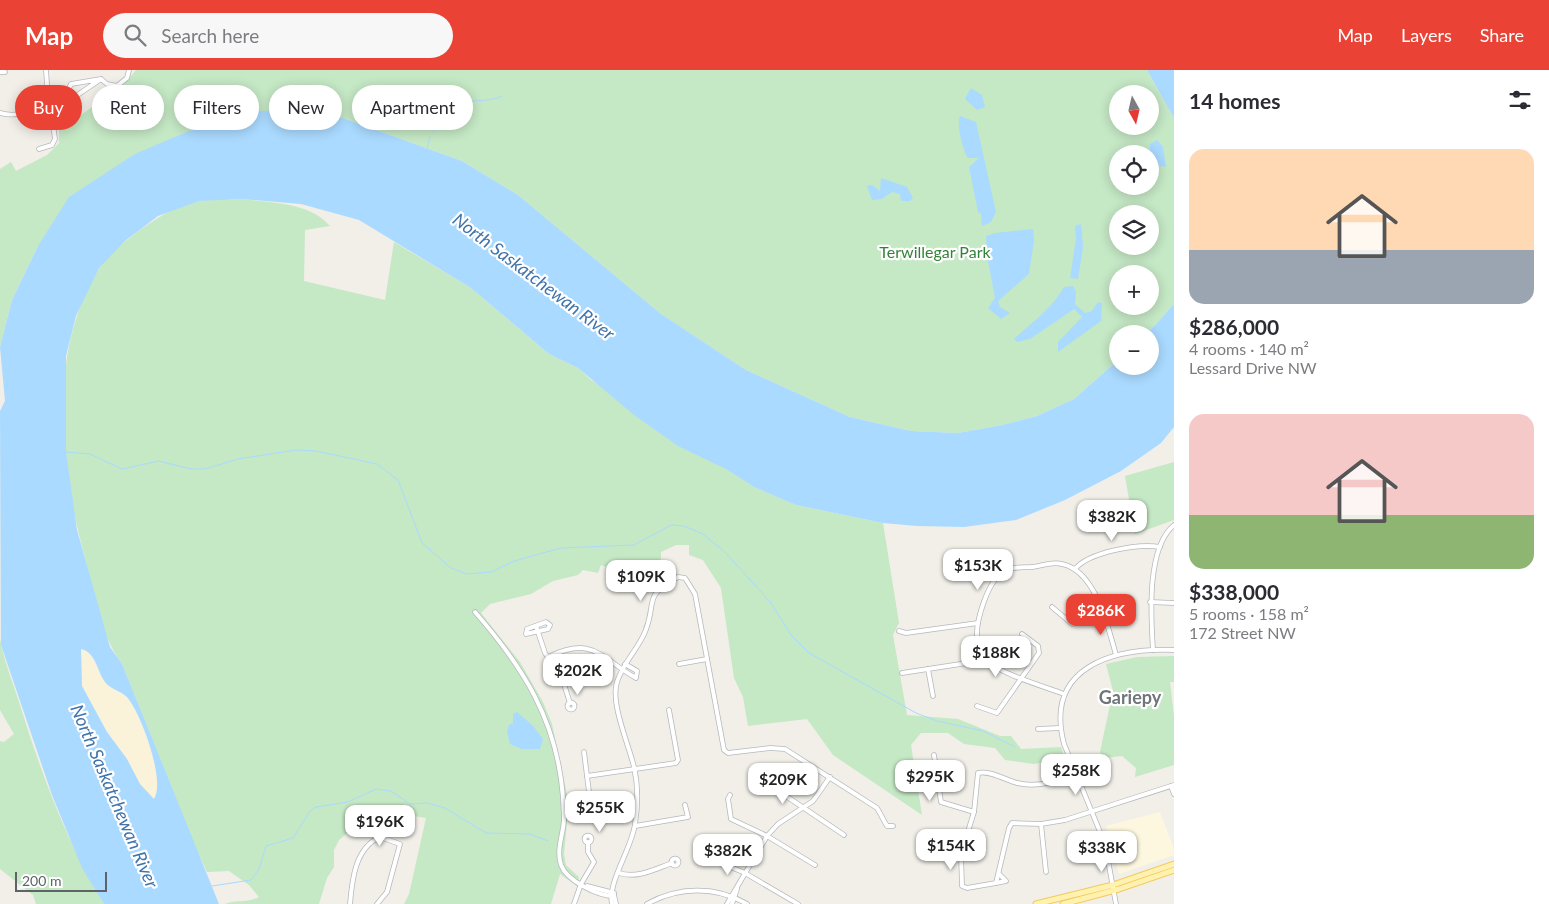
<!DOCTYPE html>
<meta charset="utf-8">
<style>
body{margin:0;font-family:Lato,sans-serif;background:#f7f7f7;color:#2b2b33;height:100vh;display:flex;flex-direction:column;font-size:19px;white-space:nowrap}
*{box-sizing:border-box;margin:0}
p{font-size:16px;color:#7c7c81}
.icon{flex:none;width:28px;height:28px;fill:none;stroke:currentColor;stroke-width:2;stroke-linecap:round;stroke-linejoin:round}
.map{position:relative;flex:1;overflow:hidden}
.drawer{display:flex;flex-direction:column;background:#fff;width:375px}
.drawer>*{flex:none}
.banner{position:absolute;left:15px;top:15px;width:475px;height:45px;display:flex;gap:10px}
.needle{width:32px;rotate:172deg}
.fabs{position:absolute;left:1109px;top:15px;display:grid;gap:10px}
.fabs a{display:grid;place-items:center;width:50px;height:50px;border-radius:50%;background:#fff;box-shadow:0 2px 12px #0003;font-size:25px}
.scale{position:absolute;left:15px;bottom:12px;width:92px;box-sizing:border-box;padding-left:5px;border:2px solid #5f6368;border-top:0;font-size:14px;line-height:18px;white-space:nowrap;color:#5f6368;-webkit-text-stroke:4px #fff;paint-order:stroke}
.price{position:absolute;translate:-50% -42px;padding:0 11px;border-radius:10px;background:#fff;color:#222;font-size:16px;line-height:32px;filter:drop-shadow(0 1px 2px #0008)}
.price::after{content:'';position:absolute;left:50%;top:30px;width:15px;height:11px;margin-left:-8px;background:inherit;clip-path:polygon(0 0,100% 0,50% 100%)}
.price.on{background:#ea4335;color:#fff}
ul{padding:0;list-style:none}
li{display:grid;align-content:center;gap:10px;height:265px;padding:0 15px}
li span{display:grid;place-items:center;height:155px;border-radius:15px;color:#555}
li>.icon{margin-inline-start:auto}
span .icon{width:90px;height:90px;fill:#fffc;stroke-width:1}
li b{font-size:21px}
h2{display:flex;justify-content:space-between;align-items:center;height:60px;padding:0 15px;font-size:21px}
.pill{padding:0 18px;border-radius:22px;background:#fff;box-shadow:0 2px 12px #0003;font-size:18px;line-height:45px}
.pill.on{background:#ea4335;color:#fff}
header{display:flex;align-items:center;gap:30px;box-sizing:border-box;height:70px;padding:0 25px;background:#ea4335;color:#fff}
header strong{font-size:24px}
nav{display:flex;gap:28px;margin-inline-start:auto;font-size:18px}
.search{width:350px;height:45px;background:#f7f7f7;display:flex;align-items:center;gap:12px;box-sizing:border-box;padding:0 18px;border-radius:28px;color:#7c7c81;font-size:19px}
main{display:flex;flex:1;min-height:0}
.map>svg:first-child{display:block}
.commercial{fill:#fef7e0}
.green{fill:#c5e8c5;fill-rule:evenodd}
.sand{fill:#fbf3d9}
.water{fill:#aadaff;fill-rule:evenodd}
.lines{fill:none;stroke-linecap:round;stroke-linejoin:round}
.stream{stroke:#aadaff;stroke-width:1}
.minor-casing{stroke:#b5b8bc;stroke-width:5.5}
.major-casing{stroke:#f2c960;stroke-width:7}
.minor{stroke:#fff;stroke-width:4}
.major{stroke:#fff2af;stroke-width:5}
.labels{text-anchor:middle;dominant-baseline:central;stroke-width:4.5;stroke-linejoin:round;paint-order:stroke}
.park-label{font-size:16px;fill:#348238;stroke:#fff}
.water-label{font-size:18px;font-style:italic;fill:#4174aa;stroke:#fff}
.neighbourhood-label{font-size:18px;font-weight:bold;fill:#70757a;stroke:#fff}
</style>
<header>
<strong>Map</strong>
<div class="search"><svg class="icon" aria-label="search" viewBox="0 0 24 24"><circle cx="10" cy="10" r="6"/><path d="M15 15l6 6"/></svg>Search here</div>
<nav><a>Map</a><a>Layers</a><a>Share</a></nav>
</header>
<main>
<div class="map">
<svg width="1174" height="834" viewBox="0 0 1174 834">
<rect width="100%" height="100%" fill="#f1efe8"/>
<polygon class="commercial" points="1160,742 1174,779 1174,785 1119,804 1106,756"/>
<g class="green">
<path d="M136 0H1147L1174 48V234L1147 264H1118L1117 291 1074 329 1037 346 1002 355 958 363 911 361 850 347 746 300 661 244 518 125 462 91 318 39 38 176 12 230 0 277V99L11 92 16 101 47 85 59 73V61L125 13ZM1118 24H1150V56H1118ZM1118 84H1150V116H1118ZM1118 144H1150V176H1118ZM1118 204H1150V236H1118Z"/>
<path d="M242 129C271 133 310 132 330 156L305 160 304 211 385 230 394 172 471 218 549 284 578 298 591 310 754 417 796 435 883 453 899 553 893 565 907 645 958 649 1000 666H1011L1021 679 1061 677 1065 689 1034 694 1005 690 995 678 964 674 948 663H921L911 675 922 745 833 685 807 649 748 656 743 627 734 608 721 518 703 490 689 485V475H676L661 482V489L641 504 632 521 622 522 612 499 601 495 598 503 583 500 578 505 553 511 531 524 490 534 481 543 520 592 543 632 552 654 569 733 564 784 566 795 579 807 577 816 560 804 551 834H404L409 824 426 748 400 744 401 766 380 763 375 744 367 746 339 770 334 780V797L327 808 319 834H225C239 829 245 834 259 827L249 815 229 801 207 802 189 763 122 594C100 564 94 523 85 488 60 396 47 284 98 200 106 186 123 173 136 163 155 149 176 135 200 131 213 129 228 130 242 129Z"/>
<polygon points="1174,392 1174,450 1135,464 1125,406"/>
<path d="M0 569C4 591 13 613 20 635 41 703 67 773 104 834H36L33 825 0 799V671L4 672 14 664 0 640Z"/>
<polygon points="1174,586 1174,612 1170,612 1174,646 1174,695 1135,707 1136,698 1122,686 1103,688 1100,682 1113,621 1106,594 1137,587"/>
</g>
<path class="sand" d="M81 579H84C95 589 97 599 105 611 110 618 121 621 127 627 141 642 166 712 154 730L140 714 127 689 107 662 82 616Z"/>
<g class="water">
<polygon points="1147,0 1174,0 1174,48"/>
<polygon points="971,18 982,25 985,37 977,40 965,29"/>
<path d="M318 39 462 91 518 125 661 244 746 300 850 347 911 361 958 363 1002 355 1037 346 1074 329 1117 291 1118 296H1150V264H1147L1174 234V357L1161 373 1121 401 1065 430 1016 450 964 457 917 456 883 453 796 435 754 417 726 399 678 376 634 345 578 298 549 284 471 218 359 150 301 134 242 129 199 131 158 146 125 171 99 198 76 246 66 286V382L77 460 110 577 122 594 219 834H104L82 798 52 725 1 575 0 341 5 331 0 277 12 230 38 176 69 127 135 84 189 61 257 41ZM81 579C96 582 97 601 105 612 110 619 121 621 127 627 141 643 166 711 154 729L140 714 127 689 107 662 82 616Z"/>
<path d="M960 46 976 52 996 142 991 152 982 156 981 144 978 142 969 97 979 88H968C963 81 956 54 960 46Z"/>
<polygon points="1157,70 1163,77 1166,97 1160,96 1150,87 1150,74"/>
<polygon points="881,108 907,117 913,128 910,131 901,131 900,124 892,122 882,129 872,130 867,116 872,115 880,121"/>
<polygon points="1081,154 1083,177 1078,209 1070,208 1076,169 1075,156"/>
<polygon points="1033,159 1034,171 1029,204 998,231 1000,237 1010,243 1001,249 988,238 995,228 988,191 986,166 995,163"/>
<path d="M1073 216 1076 222 1075 234 1085 243 1092 241 1098 232 1102 233 1101 251 1058 282V272L1082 247 1074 239 1030 269 1017 272 1014 269C1032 252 1051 240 1064 217Z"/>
<polygon points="517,642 533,656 543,669 540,679 522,679 510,674 507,662 509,655 513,653 513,644"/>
</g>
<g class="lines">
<g class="stream">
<path d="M459 35C472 28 488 33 502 26"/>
<polyline points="433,62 455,37"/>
<polyline points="427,78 430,66"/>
<polyline points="66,382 90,384 122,399 159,391 191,399 205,399 238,389 296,380 316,381 377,394 398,410 422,473 451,498 467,504 491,502 514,491 561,478 634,475 671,455 684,456 703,464 725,482 771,533 791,565 809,583 916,643 937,651 983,661 1015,677"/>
<polyline points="212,816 251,810 259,799 266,776 293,768 310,741 316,737 348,732 376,719 391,721 410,734 427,733 445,738 486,763 530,764 548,771"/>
</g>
<g class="minor-casing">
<g id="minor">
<polyline points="0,2 5,2"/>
<polyline points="101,9 76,26 71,25 69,18 71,14 101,9 107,14 117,16 127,8 129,0"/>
<path d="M0 43C18 48 33 41 43 26"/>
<polyline points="39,79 52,75 55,69 50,32 43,26 47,14 46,0"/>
<path d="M1075 499C1089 482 1139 473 1160 477"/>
<polyline points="1150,532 1174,533"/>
<polyline points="1052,537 1072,554 1104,543"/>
<path d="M475 542C524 598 557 651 563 727 563 734 564 742 564 750 563 765 556 780 561 795 567 811 598 826 614 826"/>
<polygon points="546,552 550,555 548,559 526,564 527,559"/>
<polyline points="536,556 545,583 562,608 570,633"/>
<polyline points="899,561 906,563 978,553"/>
<path d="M1153 580C1151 548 1146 478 1174 455"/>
<path d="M548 587C594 565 600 588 636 608L637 601 625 594"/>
<polyline points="679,594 707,589"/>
<polyline points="928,599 933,626"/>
<polyline points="902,603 967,593 984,586"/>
<path d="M1064 624C1046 617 1000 604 988 591 982 585 977 576 977 567 976 550 988 511 1003 502 1012 496 1022 498 1032 497 1042 496 1052 491 1062 494 1096 501 1108 557 1116 585"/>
<circle cx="571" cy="636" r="3.5"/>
<polyline points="977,636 997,643 1039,583 1038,576 1022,564"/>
<polyline points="1038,659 1060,658"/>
<polyline points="584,682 589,722"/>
<polyline points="934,685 941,732 974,742"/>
<path d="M1075 704C1057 712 1037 718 1017 713 1006 710 989 700 978 703L974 742 961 784 962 816 967 818 996 813 1009 758 1012 753 1041 754 1065 750 1174 715"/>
<polyline points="587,706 676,693 678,690 669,640"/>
<polyline points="1171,716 1174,724"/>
<polyline points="769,718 783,724 844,765"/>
<polyline points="730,725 728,729 731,749 767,766 815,795"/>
<polyline points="1041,754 1046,802"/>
<polyline points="635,756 688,747 685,735"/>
<circle cx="588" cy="769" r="3.5"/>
<polyline points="961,784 955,777 964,772"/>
<circle cx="675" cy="792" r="3.5"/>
<polyline points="719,792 745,803 798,834"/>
<path d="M619 803C637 809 655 799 672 793"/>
<polyline points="996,813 1006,811 999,804"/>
<polyline points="587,816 614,823"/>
<polyline points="614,825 616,834"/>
<path d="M350 834C352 810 355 778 380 767L400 774 387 822 377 834"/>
<polyline points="574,834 581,814 594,792 588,782 588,772"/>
<path d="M612 834C607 813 632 778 635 754 638 736 638 715 634 697 629 675 610 633 617 612 623 593 638 579 645 562 658 530 641 528 678 507L685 508 695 524 724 680 728 683 770 678 785 679 877 738 887 756H893"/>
<path d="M647 834C679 816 716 816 747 834"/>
<polyline points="727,834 767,766 778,754 813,731 830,707"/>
<polyline points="732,834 737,819"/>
<path d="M1116 834 1105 774 1064 674C1044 597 1112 578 1174 580"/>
</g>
</g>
<g class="major-casing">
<g id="major">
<polyline points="1036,834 1113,815 1174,794"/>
<polyline points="1063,834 1119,819 1174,800"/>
</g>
</g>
<use href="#minor" class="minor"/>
<use href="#major" class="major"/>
</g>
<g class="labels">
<g class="park-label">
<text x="935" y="181">Terwillegar Park</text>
</g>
<g class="water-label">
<text transform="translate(534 206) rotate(37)">North Saskatchewan River</text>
<text transform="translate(115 726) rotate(67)">North Saskatchewan River</text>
</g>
<g class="neighbourhood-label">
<text x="1130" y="627">Gariepy</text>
</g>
</g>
</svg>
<div class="fabs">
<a><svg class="needle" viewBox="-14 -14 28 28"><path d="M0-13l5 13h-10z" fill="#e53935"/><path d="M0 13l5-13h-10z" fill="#7c7c81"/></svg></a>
<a><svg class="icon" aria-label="locate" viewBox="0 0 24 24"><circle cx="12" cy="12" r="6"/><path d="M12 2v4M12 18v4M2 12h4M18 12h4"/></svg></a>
<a><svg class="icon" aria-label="layers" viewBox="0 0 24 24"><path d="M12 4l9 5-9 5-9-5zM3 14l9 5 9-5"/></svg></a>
<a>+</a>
<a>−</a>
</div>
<div class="scale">200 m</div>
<b class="price" style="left:1112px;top:472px">$382K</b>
<b class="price" style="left:978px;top:521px">$153K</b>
<b class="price" style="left:641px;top:532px">$109K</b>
<b class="price on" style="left:1101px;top:566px">$286K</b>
<b class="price" style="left:996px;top:608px">$188K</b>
<b class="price" style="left:578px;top:626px">$202K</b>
<b class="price" style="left:1076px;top:726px">$258K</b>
<b class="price" style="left:930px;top:732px">$295K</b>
<b class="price" style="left:783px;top:735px">$209K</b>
<b class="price" style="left:600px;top:763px">$255K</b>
<b class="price" style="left:380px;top:777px">$196K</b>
<b class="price" style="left:951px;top:801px">$154K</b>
<b class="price" style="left:1102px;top:803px">$338K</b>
<b class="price" style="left:728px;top:806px">$382K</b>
<div class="banner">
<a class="pill on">Buy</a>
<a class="pill">Rent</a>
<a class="pill">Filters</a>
<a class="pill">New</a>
<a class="pill">Apartment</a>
</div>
</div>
<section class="drawer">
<h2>14 homes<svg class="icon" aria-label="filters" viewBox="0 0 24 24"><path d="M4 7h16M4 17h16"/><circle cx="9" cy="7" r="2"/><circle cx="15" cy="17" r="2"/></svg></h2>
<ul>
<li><span style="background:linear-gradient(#ffd9b3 65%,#9aa5b1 0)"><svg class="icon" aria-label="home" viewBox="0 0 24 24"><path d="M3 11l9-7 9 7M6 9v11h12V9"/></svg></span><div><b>$286,000</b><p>4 rooms · 140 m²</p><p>Lessard Drive NW</p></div></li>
<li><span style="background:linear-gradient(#f6c9c9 65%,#8fb573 0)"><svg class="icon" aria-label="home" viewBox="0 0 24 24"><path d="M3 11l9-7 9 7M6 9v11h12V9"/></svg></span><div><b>$338,000</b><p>5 rooms · 158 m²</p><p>172 Street NW</p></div></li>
</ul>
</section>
</main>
